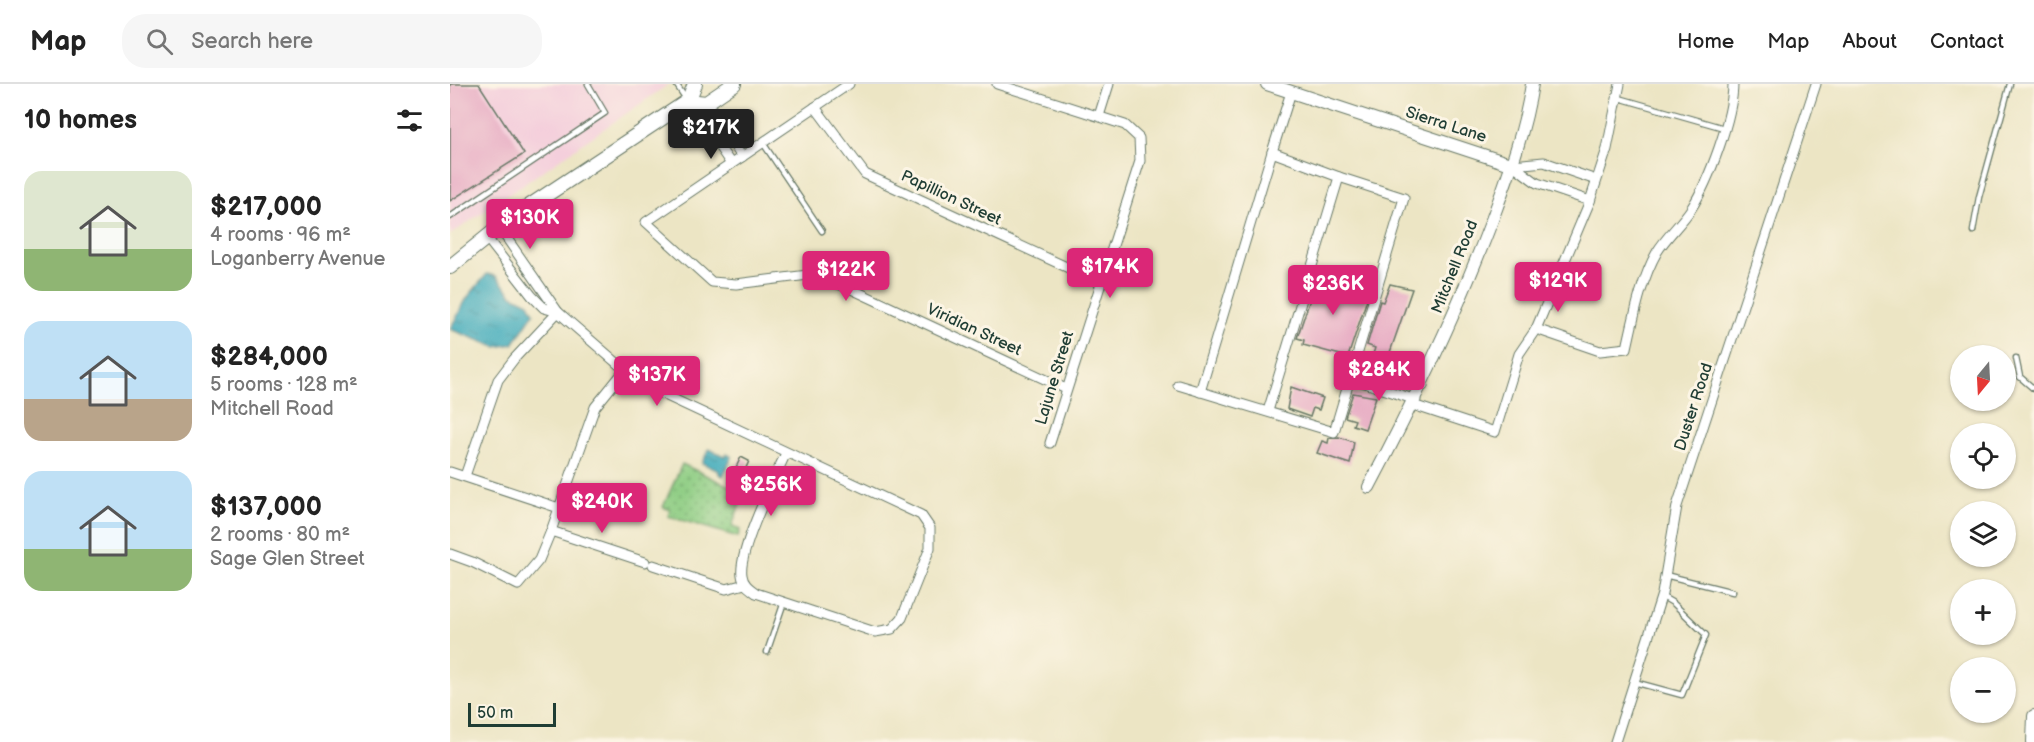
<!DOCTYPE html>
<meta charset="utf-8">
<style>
body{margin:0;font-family:"Balsamiq Sans",sans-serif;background:#f6f6f6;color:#222;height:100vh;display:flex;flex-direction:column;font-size:22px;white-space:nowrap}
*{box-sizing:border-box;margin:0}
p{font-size:20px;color:#767676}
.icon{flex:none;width:33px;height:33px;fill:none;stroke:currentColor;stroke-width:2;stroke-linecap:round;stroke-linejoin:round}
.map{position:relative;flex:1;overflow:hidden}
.panel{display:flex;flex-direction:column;background:#fff;width:450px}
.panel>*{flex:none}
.needle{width:39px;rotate:198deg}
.tools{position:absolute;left:1500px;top:261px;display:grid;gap:12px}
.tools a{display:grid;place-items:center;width:66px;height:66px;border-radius:50%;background:#fff;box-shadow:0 2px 4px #0004;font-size:30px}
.scale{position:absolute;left:18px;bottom:15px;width:88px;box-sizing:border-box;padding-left:6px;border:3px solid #1f3d34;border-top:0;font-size:16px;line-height:21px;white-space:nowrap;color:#1f3d34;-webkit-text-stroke:4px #fcf5e5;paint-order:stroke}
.price{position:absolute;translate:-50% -51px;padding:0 14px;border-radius:6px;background:#db2777;color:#fff;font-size:20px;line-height:39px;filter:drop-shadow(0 2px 3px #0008)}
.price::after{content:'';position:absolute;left:50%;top:36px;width:18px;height:14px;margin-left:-9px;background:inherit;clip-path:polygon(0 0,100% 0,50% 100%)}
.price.selected{background:#222;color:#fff}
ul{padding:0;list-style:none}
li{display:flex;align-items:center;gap:18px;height:150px;padding:0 24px}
li span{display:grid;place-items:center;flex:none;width:168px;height:120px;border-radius:18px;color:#555}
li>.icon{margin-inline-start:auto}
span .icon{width:72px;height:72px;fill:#fffc;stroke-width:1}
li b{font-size:26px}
h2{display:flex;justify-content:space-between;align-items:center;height:72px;padding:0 24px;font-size:26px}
header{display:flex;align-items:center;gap:36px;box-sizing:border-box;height:84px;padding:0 30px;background:#fff;border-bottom:2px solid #e0e0e0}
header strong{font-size:28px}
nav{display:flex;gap:33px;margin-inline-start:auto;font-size:21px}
.search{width:420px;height:54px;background:#f6f6f6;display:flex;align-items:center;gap:15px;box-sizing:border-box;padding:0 21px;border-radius:24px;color:#767676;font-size:22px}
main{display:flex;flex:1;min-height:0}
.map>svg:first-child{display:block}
.built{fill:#f4cfdc}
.park{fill:url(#park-dots);stroke:#58865c;stroke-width:1.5}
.water{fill:url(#water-ripples);stroke:#2d7377;stroke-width:1.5}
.building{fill:#e8afc5}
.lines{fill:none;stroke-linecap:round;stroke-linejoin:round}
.service-casing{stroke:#677866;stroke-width:7}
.minor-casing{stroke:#677866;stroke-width:11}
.tertiary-casing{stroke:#677866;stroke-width:14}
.secondary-casing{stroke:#677866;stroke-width:16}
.service{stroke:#fff;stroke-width:4.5}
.minor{stroke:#fff;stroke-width:9}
.tertiary{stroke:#fff;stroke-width:12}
.secondary{stroke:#fff;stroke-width:14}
.labels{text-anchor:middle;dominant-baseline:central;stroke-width:6;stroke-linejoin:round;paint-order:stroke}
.street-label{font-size:16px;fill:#1f3d34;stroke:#fcf5e5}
</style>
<header>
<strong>Map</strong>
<div class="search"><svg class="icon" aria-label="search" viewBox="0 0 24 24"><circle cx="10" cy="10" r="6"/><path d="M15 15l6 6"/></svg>Search here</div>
<nav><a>Home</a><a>Map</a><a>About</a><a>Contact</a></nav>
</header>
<main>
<section class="panel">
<h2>10 homes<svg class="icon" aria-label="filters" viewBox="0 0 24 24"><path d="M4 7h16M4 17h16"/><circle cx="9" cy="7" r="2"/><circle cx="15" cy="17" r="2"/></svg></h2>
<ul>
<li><span style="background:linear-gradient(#dfe7d0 65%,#8fb573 0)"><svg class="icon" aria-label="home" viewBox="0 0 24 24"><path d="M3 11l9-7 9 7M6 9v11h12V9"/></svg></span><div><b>$217,000</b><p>4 rooms · 96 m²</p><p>Loganberry Avenue</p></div></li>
<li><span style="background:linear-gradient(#bfe0f5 65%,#b9a48a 0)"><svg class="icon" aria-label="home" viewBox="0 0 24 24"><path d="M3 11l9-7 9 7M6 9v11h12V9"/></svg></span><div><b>$284,000</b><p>5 rooms · 128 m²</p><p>Mitchell Road</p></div></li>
<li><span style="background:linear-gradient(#bfe0f5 65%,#8fb573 0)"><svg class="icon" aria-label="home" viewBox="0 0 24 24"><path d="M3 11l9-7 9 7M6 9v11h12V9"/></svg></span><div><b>$137,000</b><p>2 rooms · 80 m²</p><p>Sage Glen Street</p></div></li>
</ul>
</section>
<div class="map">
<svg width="1584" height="658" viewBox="0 0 1584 658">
<defs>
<pattern id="park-dots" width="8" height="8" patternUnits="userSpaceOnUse" patternTransform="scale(1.5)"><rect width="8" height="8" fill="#90ce85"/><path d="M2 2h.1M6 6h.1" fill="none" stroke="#75a86e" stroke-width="1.8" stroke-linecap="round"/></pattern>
<pattern id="water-ripples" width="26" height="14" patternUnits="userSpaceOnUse" patternTransform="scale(1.5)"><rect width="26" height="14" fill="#3ba9ba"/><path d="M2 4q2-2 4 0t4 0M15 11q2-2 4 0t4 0" fill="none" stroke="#318b98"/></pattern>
</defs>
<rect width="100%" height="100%" fill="#fcf5e5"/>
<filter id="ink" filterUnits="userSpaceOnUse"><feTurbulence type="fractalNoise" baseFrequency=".0167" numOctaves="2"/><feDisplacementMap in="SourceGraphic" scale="12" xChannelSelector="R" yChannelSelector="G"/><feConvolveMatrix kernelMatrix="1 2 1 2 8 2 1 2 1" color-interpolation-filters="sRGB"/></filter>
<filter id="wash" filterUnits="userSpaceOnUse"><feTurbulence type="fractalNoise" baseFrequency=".008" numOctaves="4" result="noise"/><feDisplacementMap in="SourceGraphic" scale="24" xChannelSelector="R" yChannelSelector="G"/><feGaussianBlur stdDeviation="1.35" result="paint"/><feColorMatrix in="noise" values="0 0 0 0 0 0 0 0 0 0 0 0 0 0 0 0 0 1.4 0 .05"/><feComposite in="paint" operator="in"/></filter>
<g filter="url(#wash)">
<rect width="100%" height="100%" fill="#ece5c4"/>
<polygon class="built" points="0,0 219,0 0,151"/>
<polygon class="park" points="232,380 294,409 282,442 290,446 288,453 218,432 220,426 213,423"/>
<g class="water">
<polygon points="37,190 46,192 62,211 79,219 84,229 63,260 46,263 0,245 17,214"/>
<polygon points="259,365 276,373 277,370 282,373 273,392 269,390 269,387 252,379"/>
</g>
<g id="blocks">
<g class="building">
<polygon points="0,0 29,0 74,70 0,117"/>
<polygon points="868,192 914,204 912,210 918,212 898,273 853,261 854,256 847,254"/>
<polygon points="940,200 962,205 938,274 923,270 925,264 917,261 930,217 933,218"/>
<polygon points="841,303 873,314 869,326 863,324 860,333 837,325"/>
<polygon points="903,309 926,313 915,345 903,341 905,336 895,333"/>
<polygon points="889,353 904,358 900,380 867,369 872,357 878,359 879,354"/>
<polygon points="291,373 299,377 288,402 279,398"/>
</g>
</g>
</g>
<g filter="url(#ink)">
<use href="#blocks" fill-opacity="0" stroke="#677866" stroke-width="1.5"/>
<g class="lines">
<g class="service-casing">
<g id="service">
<polyline points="226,0 236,15"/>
<polyline points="1169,14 1274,44"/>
<polyline points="313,59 372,147"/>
<polyline points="0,133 155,29 138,0"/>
<polyline points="1523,147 1529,113 1560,0"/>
<polyline points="1566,274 1570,293 1584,305"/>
<polyline points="1215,491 1283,508"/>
<polyline points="317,568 334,518"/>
<polyline points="1184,598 1232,611 1256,551 1223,519 1211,512"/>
</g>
</g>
<g class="minor-casing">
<g id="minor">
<polyline points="399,0 196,138 262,198 286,200 358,191 397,203 616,305"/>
<polyline points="547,0 675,41 689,54 690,77 600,359"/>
<polyline points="238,17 281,80"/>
<polyline points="256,19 292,73"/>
<polyline points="365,23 415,90 651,199"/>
<polyline points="649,32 659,0"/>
<polyline points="822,68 841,8"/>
<polyline points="1063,81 1094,78 1146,96"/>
<polyline points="1063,81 1087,99 1140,117"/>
<path d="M49 143 108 228 175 286 204 306 471 431 480 444V464L452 534 442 545 425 548 306 509C299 504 293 500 292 491 288 467 325 393 336 369"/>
<polyline points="36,153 82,212 94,224 108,228"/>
<path d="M1086 245 1150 267 1177 264C1184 233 1191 196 1207 168 1216 153 1231 140 1241 125 1259 97 1283 33 1283 0"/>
<polyline points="905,280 973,302"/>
<polyline points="900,294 966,316"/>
<polyline points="728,301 884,348 954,114 889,93"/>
<polyline points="750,308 822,68 889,93 818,327"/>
<polyline points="963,321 1045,348 1069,270 1086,245 1140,117 1157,65 1170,0"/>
<polyline points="0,388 109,424"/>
<polyline points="15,392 48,296 64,275 108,228"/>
<polyline points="101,447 195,478"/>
<polyline points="0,470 22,478 68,501 89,476 101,447 145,323 175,286"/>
<polyline points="203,481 276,505 295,500"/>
<polyline points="1165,658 1212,510 1227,422 1366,0"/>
</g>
</g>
<g class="tertiary-casing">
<g id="tertiary">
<polyline points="817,0 1063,81"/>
<path d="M919 403C965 316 1007 228 1042 136 1058 92 1075 47 1082 0"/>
<polyline points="1583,658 1584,632"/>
</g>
</g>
<g class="secondary-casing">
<g id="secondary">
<polyline points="238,17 256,19 284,0"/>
<polyline points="0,183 57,137 238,17 245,0"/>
</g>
</g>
<use href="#service" class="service"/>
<use href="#minor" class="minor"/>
<use href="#tertiary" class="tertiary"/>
<use href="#secondary" class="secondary"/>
</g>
</g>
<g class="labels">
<g class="street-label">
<text transform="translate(996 41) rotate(18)">Sierra Lane</text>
<text transform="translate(501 114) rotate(25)">Papillion Street</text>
<text transform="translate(1005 183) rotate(-68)">Mitchell Road</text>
<text transform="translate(524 246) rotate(25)">Viridian Street</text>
<text transform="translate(605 294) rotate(-73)">Lajune Street</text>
<text transform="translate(1244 323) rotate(-72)">Duster Road</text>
</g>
</g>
</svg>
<div class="tools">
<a><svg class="needle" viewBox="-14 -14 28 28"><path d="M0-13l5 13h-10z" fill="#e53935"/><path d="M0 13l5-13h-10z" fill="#767676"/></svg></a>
<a><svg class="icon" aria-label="locate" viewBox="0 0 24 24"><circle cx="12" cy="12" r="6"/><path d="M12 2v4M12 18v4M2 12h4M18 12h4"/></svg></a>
<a><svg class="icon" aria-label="layers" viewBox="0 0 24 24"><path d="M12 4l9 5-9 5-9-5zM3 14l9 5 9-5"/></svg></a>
<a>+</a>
<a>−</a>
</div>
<div class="scale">50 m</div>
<b class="price selected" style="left:261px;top:76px">$217K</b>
<b class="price" style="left:80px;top:166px">$130K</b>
<b class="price" style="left:660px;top:215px">$174K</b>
<b class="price" style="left:396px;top:218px">$122K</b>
<b class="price" style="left:1108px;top:229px">$129K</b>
<b class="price" style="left:883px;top:232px">$236K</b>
<b class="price" style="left:929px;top:318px">$284K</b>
<b class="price" style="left:207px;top:323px">$137K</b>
<b class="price" style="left:321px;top:433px">$256K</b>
<b class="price" style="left:152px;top:450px">$240K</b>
</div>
</main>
